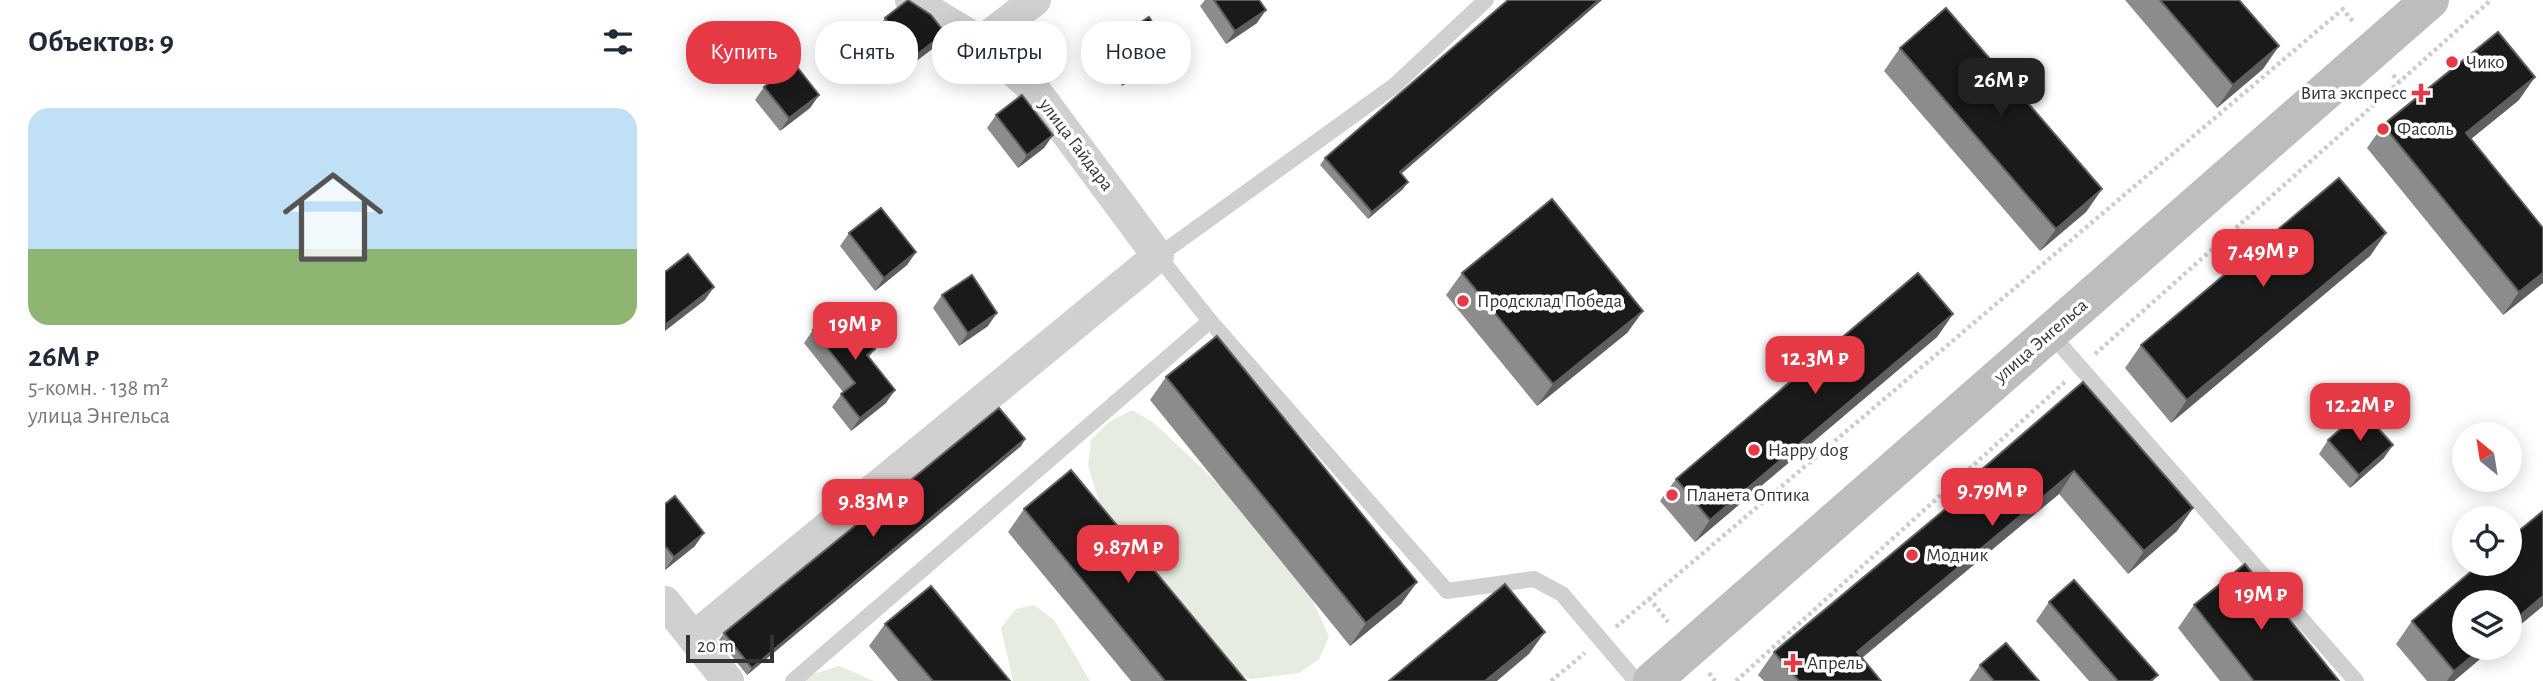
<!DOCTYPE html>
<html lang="ru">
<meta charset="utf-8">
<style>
body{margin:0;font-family:"Alegreya Sans",sans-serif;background:#f2f2f3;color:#1f2937;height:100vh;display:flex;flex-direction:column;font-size:26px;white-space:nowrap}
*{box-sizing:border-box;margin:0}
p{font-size:23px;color:#747a83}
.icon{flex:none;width:38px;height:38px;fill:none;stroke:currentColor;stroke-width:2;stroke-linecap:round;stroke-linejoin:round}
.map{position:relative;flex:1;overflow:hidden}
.drawer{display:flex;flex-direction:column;background:#fff;width:665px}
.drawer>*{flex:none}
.top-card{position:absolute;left:21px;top:21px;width:665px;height:63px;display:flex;gap:14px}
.needle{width:46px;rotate:330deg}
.buttons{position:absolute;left:1787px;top:422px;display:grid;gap:14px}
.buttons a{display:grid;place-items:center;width:70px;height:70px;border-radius:50%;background:#fff;box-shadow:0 4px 18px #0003;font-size:35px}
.scale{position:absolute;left:21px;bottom:18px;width:88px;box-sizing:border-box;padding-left:7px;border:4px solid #333;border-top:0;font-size:19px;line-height:24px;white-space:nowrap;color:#333;-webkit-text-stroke:5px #fff;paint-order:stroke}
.price{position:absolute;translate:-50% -60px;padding:0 16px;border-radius:14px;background:#e63946;color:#fff;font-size:23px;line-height:46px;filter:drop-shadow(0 2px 4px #0008)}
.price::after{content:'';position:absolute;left:50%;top:42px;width:21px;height:16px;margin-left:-10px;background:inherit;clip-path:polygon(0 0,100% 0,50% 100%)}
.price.current{background:#222;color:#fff}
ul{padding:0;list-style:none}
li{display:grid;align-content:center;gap:14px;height:371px;padding:0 28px}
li+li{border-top:2px solid #e0e1e3}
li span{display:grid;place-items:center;height:217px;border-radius:21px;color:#555}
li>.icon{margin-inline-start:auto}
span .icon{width:126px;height:126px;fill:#fffc;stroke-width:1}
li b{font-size:30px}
h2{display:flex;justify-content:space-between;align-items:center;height:84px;padding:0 28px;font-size:30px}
.chip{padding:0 24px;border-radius:28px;background:#fff;box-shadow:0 4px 18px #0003;font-size:24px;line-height:63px}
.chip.current{background:#e63946;color:#fff}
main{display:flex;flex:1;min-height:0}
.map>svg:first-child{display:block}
.green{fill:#e6ecdf}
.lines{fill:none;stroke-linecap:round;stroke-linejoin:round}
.path{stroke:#cdcdcd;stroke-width:4.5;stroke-dasharray:3.5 3.5;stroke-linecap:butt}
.service{stroke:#d0d0d0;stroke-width:16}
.minor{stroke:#d0d0d0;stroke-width:32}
.secondary{stroke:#bdbdbd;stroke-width:38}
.wall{fill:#8c8c8c}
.shaded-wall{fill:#5f5f5f}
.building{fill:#1a1a1a;stroke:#5f5f5f;stroke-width:2}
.poi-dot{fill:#e63946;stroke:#fff;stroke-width:2.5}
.labels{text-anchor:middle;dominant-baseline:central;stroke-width:7;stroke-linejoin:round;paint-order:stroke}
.poi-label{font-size:19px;fill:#333;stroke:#fff;text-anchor:start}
.street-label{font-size:19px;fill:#333;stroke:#fff}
</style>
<main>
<section class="drawer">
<h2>Объектов: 9<svg class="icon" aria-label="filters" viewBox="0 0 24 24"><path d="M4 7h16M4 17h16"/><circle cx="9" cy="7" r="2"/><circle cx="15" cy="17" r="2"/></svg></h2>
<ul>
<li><span style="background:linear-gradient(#bfe0f5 65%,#8fb573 0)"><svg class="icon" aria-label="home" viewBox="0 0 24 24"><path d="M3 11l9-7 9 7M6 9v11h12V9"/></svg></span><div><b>26M ₽</b><p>5-комн. · 138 m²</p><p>улица Энгельса</p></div></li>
</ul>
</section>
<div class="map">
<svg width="1878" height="681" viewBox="0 0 1878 681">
<rect width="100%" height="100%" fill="#fff"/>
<g class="green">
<polygon points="467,410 489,423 563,493 643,590 664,637 654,659 634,673 586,679 565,669 437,512 423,465 426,440 444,422"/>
<polygon points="369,605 389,620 425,681 348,681 336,628 351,609"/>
<polygon points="174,666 209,681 139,681 148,674"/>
</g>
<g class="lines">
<g class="path">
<polyline points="1728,75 1734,82"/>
<polyline points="1430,354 1826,0"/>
<polyline points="984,598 1003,622"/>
<polyline points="951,627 1678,9 1689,23"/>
<polyline points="1044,673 1050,681"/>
<polyline points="886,681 920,653"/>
<polyline points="1071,681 1401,381"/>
</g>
<g class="service">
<polyline points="821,0 729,86 493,256 545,321 782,591 869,579 897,594 971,681"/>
<polyline points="1385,333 1691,681"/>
<polyline points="128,681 545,321"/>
</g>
<g class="minor">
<polyline points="316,42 370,0"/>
<polyline points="0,602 63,681"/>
<polyline points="29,637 493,256 369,89 316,42 246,0"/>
</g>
<polyline class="secondary" points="987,681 1765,0"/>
</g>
<g class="wall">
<polygon points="540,0 594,0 592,23 561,44 535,6"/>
<polygon points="843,0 937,0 736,174 738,189 703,219 655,165 660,158"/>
<polygon points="1460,0 1574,0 1598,69 1552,108"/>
<polygon points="220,18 280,33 271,46 241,69 211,31"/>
<polygon points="446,42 504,48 495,61 457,86 437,55"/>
<polygon points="1235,48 1437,189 1421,212 1375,251 1219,71"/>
<polygon points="99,87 154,95 145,108 115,131 90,100"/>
<polygon points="1854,100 1806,139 1878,283 1838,315 1702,148 1718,125"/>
<polygon points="331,115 388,135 379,148 353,168 322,128"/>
<polygon points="184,233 251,252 242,265 210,291 175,246"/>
<polygon points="1721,233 1705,256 1506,423 1460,368 1476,345"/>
<polygon points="797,273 978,311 962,333 872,406 781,295"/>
<polygon points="277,295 323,326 294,346 268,308"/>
<polygon points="1288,314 1272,337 1030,542 995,501 1011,479"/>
<polygon points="148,330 210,349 204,357 221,403 186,431 167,407 178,392 139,343"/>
<polygon points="501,377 752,582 736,604 685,646 485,400"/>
<polygon points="1418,382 1528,508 1512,531 1463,574 1394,494 1197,658 1216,681 1099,681 1093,675 1109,652 1279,510 1292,491"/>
<polygon points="360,439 356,446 82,675 54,640 59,633"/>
<polygon points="1663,440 1719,458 1685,488 1654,454"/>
<polygon points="0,504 30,546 0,570"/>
<polygon points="359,509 581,681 466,681 343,532"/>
<polygon points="1878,511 1878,606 1844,634 1844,602 1799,602 1799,648 1828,648 1789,681 1762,681 1731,644 1747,621 1815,564 1844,564 1844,539"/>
<polygon points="1384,602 1493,675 1488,681 1424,681 1371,621"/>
<polygon points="1529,605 1674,681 1555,681 1513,628"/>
<polygon points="220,624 345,681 233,681 204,646"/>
<polygon points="1315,665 1374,681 1304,681"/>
</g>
<g class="shaded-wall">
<polygon points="934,0 937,0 730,179 735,172"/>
<polygon points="601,10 592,23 561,44 570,31"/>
<polygon points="280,33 271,46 241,69 250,56"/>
<polygon points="1614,46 1598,69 1552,108 1568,85"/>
<polygon points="504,48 495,61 457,86 467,73"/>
<polygon points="1870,77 1854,100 1785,156 1801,133"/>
<polygon points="154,95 145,108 115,131 124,118"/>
<polygon points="388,135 379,148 353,168 362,155"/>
<polygon points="743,182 738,189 703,219 707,212"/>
<polygon points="1437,189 1421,212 1375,251 1391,229"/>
<polygon points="1721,233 1705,256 1506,423 1522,400"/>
<polygon points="251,252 242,265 210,291 219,278"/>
<polygon points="1878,273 1878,283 1838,315 1854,292"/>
<polygon points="49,287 40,300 0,331 0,325"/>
<polygon points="978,311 962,333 872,406 888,384"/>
<polygon points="332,313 323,326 294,346 303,333"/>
<polygon points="1288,314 1272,337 1030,542 1045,520"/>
<polygon points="230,390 221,403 186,431 195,418"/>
<polygon points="360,439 356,446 82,675 87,668"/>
<polygon points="1728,445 1719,458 1685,488 1694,475"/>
<polygon points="1409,471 1394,494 1176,675 1192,652"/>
<polygon points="1528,508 1512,531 1463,574 1479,551"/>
<polygon points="39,533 30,546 0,570 9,557"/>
<polygon points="752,582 736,604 685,646 701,623"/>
<polygon points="1878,596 1878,606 1844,634 1844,625"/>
<polygon points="880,632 864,654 832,681 820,681"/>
<polygon points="1817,648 1828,648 1789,681 1782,681 1789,671"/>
</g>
<g class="building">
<polygon points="243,0 266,15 280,33 250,56 220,18"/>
<polygon points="549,0 594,0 601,10 570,31"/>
<polygon points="843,0 934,0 735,172 743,182 707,212 660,158"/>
<polygon points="1495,0 1574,0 1614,46 1568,85"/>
<polygon points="1281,8 1437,189 1391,229 1235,48"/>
<polygon points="484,17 504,48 467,73 446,42"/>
<polygon points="1833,32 1870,77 1801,133 1878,228 1878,273 1854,292 1718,125"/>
<polygon points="129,63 154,95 124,118 99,87"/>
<polygon points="357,95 388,135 362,155 331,115"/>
<polygon points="1674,178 1721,233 1522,400 1476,345"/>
<polygon points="887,199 978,311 888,384 797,273"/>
<polygon points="216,208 251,252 219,278 184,233"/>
<polygon points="23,254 49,287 0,325 0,272"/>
<polygon points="1253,273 1288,314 1045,520 1011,479"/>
<polygon points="307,275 332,313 303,333 277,295"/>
<polygon points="177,308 210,349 202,355 230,390 195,418 176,394 190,383 148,330"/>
<polygon points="552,336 752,582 701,623 501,377"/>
<polygon points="1418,382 1528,508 1479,551 1409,471 1192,652 1216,681 1134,681 1109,652 1296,496 1292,491"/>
<polygon points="334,408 360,439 87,668 59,633"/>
<polygon points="1697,410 1728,445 1694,475 1663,440"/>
<polygon points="406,470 581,681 500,681 359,509"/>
<polygon points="10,496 39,533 9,557 0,546 0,504"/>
<polygon points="1878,511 1878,596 1844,625 1844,602 1799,602 1799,648 1817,648 1789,671 1747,621 1815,564 1844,564 1844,539"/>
<polygon points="1580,564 1674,681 1589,681 1529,605"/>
<polygon points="1409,580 1493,675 1485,681 1453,681 1384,602"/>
<polygon points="840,584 880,632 820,681 724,681"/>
<polygon points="266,586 345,681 268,681 220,624"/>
<polygon points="1341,643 1374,681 1329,681 1315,665"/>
</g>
<g class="poi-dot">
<circle cx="1787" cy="62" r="7"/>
<path d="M1752.5 82.5h7v7h7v7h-7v7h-7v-7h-7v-7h7z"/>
<circle cx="1718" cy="129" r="7"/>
<circle cx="798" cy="301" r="7"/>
<circle cx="1089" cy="450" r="7"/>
<circle cx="1007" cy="495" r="7"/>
<circle cx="1247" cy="555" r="7"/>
<path d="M1124.5 652.5h7v7h7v7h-7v7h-7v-7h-7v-7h7z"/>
</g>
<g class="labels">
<g class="poi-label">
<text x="1801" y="62">Чико</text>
<text x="1742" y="93" text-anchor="end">Вита экспресс</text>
<text x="1732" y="129">Фасоль</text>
<text x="812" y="301">Продсклад Победа</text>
<text x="1103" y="450">Happy dog</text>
<text x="1021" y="495">Планета Оптика</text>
<text x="1261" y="555">Модник</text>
<text x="1142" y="663">Апрель</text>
</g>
<g class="street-label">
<text transform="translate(411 145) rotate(53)">улица Гайдара</text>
<text transform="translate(1376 341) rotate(-41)">улица Энгельса</text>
</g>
</g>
</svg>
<div class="buttons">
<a><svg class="needle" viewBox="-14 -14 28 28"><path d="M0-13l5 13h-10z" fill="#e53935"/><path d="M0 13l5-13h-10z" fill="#747a83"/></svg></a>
<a><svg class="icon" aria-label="locate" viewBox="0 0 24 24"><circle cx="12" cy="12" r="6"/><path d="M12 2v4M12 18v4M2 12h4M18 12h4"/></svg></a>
<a><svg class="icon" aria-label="layers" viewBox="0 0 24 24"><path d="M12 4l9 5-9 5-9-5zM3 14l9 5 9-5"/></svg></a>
</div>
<div class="scale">20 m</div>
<b class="price current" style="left:1336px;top:118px">26M ₽</b>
<b class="price" style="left:1598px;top:289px">7.49M ₽</b>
<b class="price" style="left:190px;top:362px">19M ₽</b>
<b class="price" style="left:1150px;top:396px">12.3M ₽</b>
<b class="price" style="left:1695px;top:443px">12.2M ₽</b>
<b class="price" style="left:1327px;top:528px">9.79M ₽</b>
<b class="price" style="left:208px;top:539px">9.83M ₽</b>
<b class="price" style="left:463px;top:585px">9.87M ₽</b>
<b class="price" style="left:1596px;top:632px">19M ₽</b>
<div class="top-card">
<a class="chip current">Купить</a>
<a class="chip">Снять</a>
<a class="chip">Фильтры</a>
<a class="chip">Новое</a>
</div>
</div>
</main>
